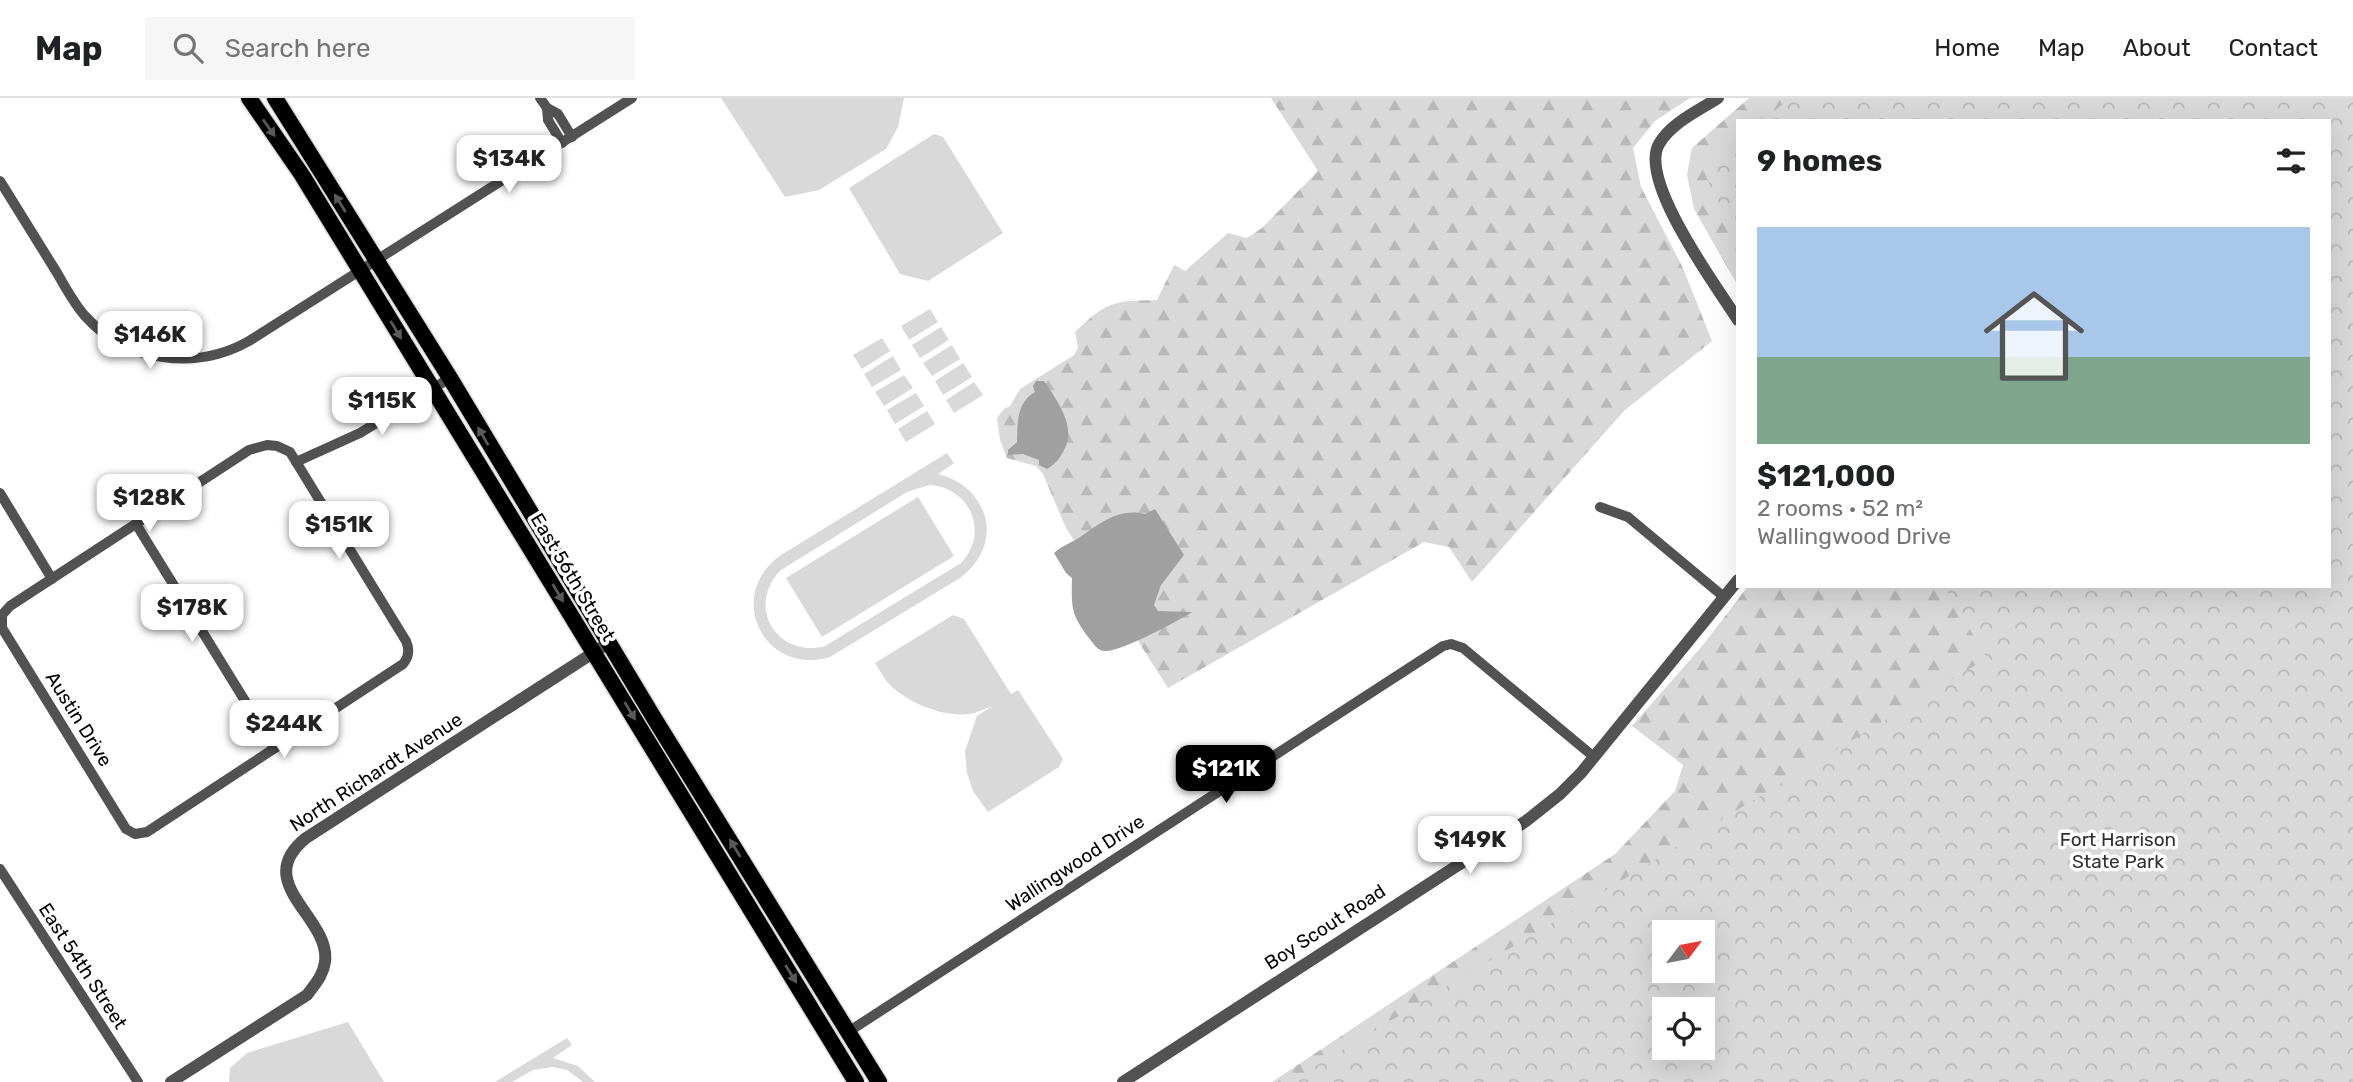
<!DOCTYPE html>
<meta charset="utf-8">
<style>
body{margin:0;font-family:Rubik,sans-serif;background:#f6f6f6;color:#202124;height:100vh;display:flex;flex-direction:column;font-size:26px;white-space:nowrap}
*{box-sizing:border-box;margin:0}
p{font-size:23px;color:#757577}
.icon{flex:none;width:38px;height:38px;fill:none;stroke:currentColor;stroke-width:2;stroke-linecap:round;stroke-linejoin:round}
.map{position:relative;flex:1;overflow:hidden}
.sheet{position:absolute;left:1736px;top:21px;width:595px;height:469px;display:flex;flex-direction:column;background:#fff;border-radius:0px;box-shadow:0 7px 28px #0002}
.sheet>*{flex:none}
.needle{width:46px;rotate:58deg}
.tools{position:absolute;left:1652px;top:822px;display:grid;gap:14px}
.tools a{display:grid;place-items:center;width:63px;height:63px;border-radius:0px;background:#fff;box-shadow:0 7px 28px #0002;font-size:35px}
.price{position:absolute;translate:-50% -60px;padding:0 16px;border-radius:14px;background:#fff;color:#222;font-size:23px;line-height:46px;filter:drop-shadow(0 2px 4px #0008)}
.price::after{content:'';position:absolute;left:50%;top:42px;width:21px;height:16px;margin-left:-10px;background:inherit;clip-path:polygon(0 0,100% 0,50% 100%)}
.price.active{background:#000;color:#fff}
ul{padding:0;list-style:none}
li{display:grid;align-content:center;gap:14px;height:371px;padding:0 21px}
li span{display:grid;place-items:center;height:217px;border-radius:0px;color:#555}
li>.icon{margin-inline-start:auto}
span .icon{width:126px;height:126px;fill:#fffc;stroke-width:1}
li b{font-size:30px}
h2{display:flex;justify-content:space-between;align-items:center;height:84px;padding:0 21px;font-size:30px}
header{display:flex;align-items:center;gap:42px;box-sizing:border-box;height:98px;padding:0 35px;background:#fff;border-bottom:2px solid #e0e0e0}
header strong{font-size:33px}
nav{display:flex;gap:38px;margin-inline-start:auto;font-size:24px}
.search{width:490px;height:63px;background:#f6f6f6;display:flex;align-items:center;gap:18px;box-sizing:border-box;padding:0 24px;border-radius:0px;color:#757577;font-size:26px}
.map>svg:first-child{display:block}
.forest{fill:url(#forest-firs);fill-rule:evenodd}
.park{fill:url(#park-crowns);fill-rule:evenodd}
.garden{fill:#d9d9d9;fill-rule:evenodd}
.water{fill:#a0a0a0}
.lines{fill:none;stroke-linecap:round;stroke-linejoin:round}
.primary-casing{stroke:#dbdbdb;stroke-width:19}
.minor{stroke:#525252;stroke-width:10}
.tertiary{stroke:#525252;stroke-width:12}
.primary{stroke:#000;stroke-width:16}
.oneway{fill:#595959}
.labels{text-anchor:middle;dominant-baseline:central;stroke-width:7;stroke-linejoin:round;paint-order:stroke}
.street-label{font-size:19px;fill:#000;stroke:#fff}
.park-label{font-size:19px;fill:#303030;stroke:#fff}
</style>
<header>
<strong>Map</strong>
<div class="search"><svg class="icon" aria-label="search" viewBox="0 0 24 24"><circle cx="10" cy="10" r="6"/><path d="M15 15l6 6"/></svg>Search here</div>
<nav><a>Home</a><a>Map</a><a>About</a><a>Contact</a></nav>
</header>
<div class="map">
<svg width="2353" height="984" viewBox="0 0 2353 984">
<defs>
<pattern id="forest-firs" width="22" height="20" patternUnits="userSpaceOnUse" patternTransform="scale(1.75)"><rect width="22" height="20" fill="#d9d9d9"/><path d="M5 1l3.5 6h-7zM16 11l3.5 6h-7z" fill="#b8b8b8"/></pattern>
<pattern id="park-crowns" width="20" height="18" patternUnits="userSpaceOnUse" patternTransform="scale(1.75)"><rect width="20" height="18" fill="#d9d9d9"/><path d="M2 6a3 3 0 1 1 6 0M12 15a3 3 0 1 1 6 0" fill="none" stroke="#b8b8b8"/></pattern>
</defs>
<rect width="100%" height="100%" fill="#fff"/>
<g class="forest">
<path d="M1271 0H1690L1655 23 1633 50 1641 89 1683 170 1712 243 1624 313 1472 484 1449 449 1424 444 1168 590 1066 430 1043 376 1036 368 1007 360 1000 342 997 320 1004 311 1010 308 1020 291 1074 257 1078 250 1075 234C1108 203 1112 203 1157 202L1174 167 1185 173 1228 135 1247 140 1262 130 1318 73Z"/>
<path d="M1749 0H2353V984H1272L1615 756 1675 693 1683 667 1632 628 1703 547 1748 488H2329V23H1738V188L1694 111 1687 77 1692 50ZM1664 835H1703V873H1664ZM1664 912H1703V950H1664Z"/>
</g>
<g class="park">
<path d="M1791 0H2353V984H1290L1987 560 1944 488H2329V23H1761ZM1664 835H1703V873H1664ZM1664 912H1703V950H1664Z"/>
<polygon points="1738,41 1738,138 1710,88 1703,69"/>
</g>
<g class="garden">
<polygon points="721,0 904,0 898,29 886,51 819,92 785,99"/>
<polygon points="934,36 943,39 1003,135 928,183 900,176 849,90"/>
<polygon points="930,211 938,224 909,242 901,228"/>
<polygon points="941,229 949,242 920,260 912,247"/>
<polygon points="882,240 890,253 862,271 853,257"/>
<polygon points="952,247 960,261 932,278 923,265"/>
<polygon points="893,258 901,272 872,289 864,276"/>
<polygon points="963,265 972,279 943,297 935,283"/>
<polygon points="904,277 913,290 884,308 875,294"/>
<polygon points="974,284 983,297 954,315 946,302"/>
<polygon points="916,295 924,308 895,326 887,312"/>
<polygon points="927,313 935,326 906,344 898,331"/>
<path d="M947 355 954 365 938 376C990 389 1005 447 960 480L830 559C764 579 724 497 781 457ZM929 387C970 389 990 434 961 465L825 548C777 561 745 508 781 472L907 394Z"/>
<polygon points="918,399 954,458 822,539 786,480"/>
<path d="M953 517 964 521 1011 596 1018 592 1063 661 1059 669 988 714 973 693 967 675 965 653 977 618 991 609C986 610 980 613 975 615 947 621 912 607 891 588 885 582 880 573 875 565Z"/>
<polygon points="348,924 384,984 229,984 230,970 247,955"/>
<polygon points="567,940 572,947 553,960 578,968 595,984 583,984 567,972 553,969 533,972 512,984 495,984"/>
</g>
<g class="water">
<path d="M1036 283H1044C1057 302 1076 328 1065 350 1060 360 1057 365 1047 371L1039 367V362L1023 356 1008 357V352L1017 344C1018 324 1016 305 1035 294L1033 288Z"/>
<path d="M1155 411 1184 457 1161 487 1154 507 1158 513 1192 514C1178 523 1119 555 1104 553 1098 552 1096 549 1092 544 1072 518 1071 513 1072 480L1066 475 1054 455C1063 447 1073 444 1083 437 1103 423 1120 410 1145 416Z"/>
</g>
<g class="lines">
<g class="primary-casing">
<g id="primary">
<polyline points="249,0 302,77 856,984"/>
<polyline points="275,0 450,280 654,620 879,984"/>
</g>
</g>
<g class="minor">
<polyline points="540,0 547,10 558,16 572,39"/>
<polyline points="547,10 548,22 562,45"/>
<path d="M0 83C18 112 36 141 54 170 64 186 73 205 86 219 127 264 196 273 249 243L632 0"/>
<path d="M267 347 277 348 290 354 406 543C410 552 409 559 403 566L147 734 135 736 126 731 2 530V517L10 508 249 352Z"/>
<polyline points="296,364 360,335 450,280"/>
<polyline points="0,395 52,481"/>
<polyline points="1600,409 1628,419 1724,499"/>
<polyline points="136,426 274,650"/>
<polyline points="0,771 138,984"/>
<polyline points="848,934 1443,548 1451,546 1463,550 1594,659"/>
</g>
<g class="tertiary">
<path d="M1718 0C1698 13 1671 25 1659 46 1638 83 1717 189 1738 222"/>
<path d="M171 984 307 897C315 886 323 878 325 864 331 819 250 785 306 740L610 544"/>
<polyline points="1123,984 1526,723 1560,696 1581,675 1738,482"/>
</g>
<use href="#primary" class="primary"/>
</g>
<defs><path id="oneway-solid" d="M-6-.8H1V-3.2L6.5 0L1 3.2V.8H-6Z" transform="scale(1.75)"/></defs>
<g class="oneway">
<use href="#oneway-solid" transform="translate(269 30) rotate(55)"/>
<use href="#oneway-solid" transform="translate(340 105) rotate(-122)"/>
<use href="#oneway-solid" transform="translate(396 232) rotate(59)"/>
<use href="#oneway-solid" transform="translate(483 338) rotate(-120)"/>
<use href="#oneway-solid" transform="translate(558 495) rotate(59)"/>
<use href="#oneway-solid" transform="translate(630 613) rotate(59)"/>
<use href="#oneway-solid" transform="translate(735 750) rotate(-121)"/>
<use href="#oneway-solid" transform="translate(791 876) rotate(58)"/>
</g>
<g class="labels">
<g class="street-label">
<text transform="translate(573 479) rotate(59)">East 56th Street</text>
<text transform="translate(79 621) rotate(58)">Austin Drive</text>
<text transform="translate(376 674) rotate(-33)">North Richardt Avenue</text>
<text transform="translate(1075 765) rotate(-33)">Wallingwood Drive</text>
<text transform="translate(1325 829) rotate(-33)">Boy Scout Road</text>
<text transform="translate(83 868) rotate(57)">East 54th Street</text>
</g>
<g class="park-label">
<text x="2118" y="741">Fort Harrison<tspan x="2118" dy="22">State Park</tspan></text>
</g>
</g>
</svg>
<div class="tools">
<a><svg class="needle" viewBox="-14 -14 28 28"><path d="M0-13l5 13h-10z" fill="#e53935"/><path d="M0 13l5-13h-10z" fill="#757577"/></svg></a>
<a><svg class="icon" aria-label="locate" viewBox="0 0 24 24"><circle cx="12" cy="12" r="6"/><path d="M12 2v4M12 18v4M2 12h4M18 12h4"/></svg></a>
</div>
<b class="price" style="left:509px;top:97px">$134K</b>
<b class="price" style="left:150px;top:273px">$146K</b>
<b class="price" style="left:382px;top:339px">$115K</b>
<b class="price" style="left:149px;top:436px">$128K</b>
<b class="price" style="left:339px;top:463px">$151K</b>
<b class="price" style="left:192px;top:546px">$178K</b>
<b class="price" style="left:284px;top:662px">$244K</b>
<b class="price active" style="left:1226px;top:707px">$121K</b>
<b class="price" style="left:1470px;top:778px">$149K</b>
<section class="sheet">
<h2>9 homes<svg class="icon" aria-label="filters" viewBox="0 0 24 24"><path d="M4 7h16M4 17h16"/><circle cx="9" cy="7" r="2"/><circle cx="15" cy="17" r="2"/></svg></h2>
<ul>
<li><span style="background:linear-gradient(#a9c7e8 60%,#7fa58c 0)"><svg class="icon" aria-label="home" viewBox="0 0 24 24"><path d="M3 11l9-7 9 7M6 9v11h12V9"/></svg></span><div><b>$121,000</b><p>2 rooms · 52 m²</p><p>Wallingwood Drive</p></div></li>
</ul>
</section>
</div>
